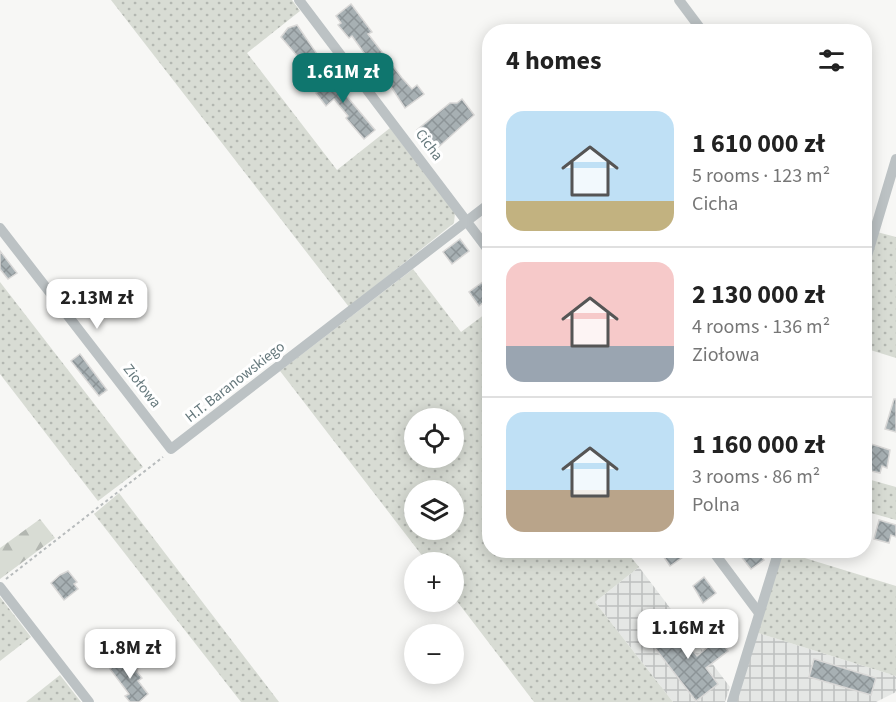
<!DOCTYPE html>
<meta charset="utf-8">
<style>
body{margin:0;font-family:"Source Sans 3",sans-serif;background:#f6f6f6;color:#222;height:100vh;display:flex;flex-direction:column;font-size:22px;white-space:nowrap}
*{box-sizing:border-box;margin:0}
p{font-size:20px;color:#767676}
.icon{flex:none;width:33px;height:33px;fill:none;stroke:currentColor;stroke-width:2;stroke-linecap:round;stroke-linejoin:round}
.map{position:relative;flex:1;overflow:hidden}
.panel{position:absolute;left:482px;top:24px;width:390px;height:534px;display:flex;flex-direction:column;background:#fff;border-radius:24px;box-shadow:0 3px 15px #0003}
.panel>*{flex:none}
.tools{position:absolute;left:404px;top:408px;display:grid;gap:12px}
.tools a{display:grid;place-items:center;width:60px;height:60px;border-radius:50%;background:#fff;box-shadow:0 3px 15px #0003;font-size:30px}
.price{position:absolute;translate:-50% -51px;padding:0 14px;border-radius:12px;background:#fff;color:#222;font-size:20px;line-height:39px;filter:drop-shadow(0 2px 3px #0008)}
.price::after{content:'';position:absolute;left:50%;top:36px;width:18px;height:14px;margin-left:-9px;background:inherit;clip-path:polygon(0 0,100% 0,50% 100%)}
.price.current{background:#0f766e;color:#fff}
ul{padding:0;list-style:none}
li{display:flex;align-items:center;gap:18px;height:150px;padding:0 24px}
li+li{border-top:2px solid #e0e0e0}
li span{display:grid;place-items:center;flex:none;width:168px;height:120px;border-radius:18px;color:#555}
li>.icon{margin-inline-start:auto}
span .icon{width:72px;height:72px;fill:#fffc;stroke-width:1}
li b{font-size:26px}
h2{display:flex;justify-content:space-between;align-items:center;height:72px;padding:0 24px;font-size:26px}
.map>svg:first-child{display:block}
.industrial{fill:url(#industrial-grid)}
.grass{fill:url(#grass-dots);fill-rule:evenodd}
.forest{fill:url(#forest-firs)}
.building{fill:url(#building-cross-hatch);stroke:#d9d8d7;stroke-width:1.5}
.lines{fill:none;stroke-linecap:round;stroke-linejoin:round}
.path{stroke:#b7bbbc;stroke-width:2;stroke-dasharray:3 3;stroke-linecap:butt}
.minor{stroke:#bcc2c4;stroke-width:10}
.labels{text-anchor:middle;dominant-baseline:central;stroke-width:6;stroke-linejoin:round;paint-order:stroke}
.street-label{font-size:15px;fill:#65787c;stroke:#fff}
</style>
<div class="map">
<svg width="896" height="702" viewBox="0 0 896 702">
<defs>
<pattern id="industrial-grid" width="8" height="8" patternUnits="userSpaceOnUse" patternTransform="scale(1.5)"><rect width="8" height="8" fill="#e5e7e5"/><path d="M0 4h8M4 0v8" fill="none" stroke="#bdc0bf"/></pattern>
<pattern id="grass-dots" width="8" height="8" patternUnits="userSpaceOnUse" patternTransform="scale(1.5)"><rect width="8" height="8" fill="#d8dcd4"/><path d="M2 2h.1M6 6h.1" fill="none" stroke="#b3b7b1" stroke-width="1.8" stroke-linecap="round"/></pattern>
<pattern id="forest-firs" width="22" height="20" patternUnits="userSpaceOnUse" patternTransform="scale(1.5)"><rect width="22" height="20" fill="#d8dcd4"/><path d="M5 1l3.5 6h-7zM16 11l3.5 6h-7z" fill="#b3b7b1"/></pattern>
<pattern id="building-cross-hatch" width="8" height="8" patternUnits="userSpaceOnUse" patternTransform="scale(1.5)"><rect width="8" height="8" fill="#a7b0b3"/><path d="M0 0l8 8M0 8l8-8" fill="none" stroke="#8c9497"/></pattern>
</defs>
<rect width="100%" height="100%" fill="#f7f7f5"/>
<g class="industrial">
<polygon points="639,567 730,687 725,702 673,702 595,602"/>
<polygon points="758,633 896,676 896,692 876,702 736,702"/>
</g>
<g class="grass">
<polygon points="111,0 292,0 300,11 247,53 337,170 390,128 455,213 454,223 349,307"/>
<polygon points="877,232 896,237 896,358 864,348 864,285 871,263 868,261"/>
<path d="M413 269 461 332 489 311V550L626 551 639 567 595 602 673 702H534L453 596V562H427L280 371ZM414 418H453V458H414ZM414 490H453V530H414Z"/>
<polygon points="0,282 143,467 98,501 0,374"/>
<polygon points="864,478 896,487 896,520 864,511"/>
<polygon points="119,493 279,702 241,702 94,514"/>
<polygon points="782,551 896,586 896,676 758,633"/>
<polygon points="0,597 31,637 0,661"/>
<polygon points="60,675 81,702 26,702"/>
</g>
<polygon class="forest" points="40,519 55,538 0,579 0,548"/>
<g class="building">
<polygon points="351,4 372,32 368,34 402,78 412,89 417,85 424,94 405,108 382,73 380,75 352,36 349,38 338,25 341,23 336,16"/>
<polygon points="297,25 317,54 304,64 281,37 288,28"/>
<polygon points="327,73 375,130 364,139 346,118 348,116 334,99 326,106 316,93 319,90 313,83"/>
<polygon points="462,99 474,115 433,152 417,130 450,103 457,103"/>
<polygon points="460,239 469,251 452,264 443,252"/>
<polygon points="0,251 17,273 8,279 0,269"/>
<polygon points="484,281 489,288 489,298 479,306 469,292"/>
<polygon points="80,354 107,390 99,396 71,361"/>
<polygon points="894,399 896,399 896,432 885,429"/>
<polygon points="868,443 890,450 887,468 882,466 880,473 867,470 870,457 864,455"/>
<polygon points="879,520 896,525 896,537 891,535 889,543 874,539"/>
<polygon points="659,550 678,550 683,557 670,566"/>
<polygon points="746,550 757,550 764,560 751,569 740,555"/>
<polygon points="68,571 77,582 74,584 78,589 64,600 51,583 60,575"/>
<polygon points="704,577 716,593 703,603 693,586"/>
<polygon points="670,622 697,656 719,638 728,651 706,668 718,684 696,701 648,639"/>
<polygon points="125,657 138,667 137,672 142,678 138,681 148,694 139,702 130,702 125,696 129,694 110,669"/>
<polygon points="814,659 876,678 871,695 809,677"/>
</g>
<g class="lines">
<polyline class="path" points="6,579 163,457"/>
<g class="minor">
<polyline points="299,0 489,251"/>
<polyline points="679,0 703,32"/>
<polyline points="0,228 171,449 489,204"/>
<polyline points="864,266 896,159"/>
<polyline points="712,550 759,613"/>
<polyline points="0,587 89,702"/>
<polyline points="732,702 779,550"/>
</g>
</g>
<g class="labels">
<g class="street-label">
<text transform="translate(429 145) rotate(53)">Cicha</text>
<text transform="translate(235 382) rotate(-38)">H.T. Baranowskiego</text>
<text transform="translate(142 386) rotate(52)">Ziołowa</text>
</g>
</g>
</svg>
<div class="tools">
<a><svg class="icon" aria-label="locate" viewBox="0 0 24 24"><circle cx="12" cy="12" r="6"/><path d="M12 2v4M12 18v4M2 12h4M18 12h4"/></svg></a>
<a><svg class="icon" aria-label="layers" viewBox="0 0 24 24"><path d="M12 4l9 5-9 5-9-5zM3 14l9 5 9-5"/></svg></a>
<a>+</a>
<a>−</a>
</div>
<b class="price current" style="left:343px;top:104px">1.61M zł</b>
<b class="price" style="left:97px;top:330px">2.13M zł</b>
<b class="price" style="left:688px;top:660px">1.16M zł</b>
<b class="price" style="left:130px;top:680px">1.8M zł</b>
<section class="panel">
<h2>4 homes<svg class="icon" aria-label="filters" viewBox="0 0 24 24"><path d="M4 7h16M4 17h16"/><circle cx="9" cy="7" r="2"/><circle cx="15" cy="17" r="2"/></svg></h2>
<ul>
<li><span style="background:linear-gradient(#bfe0f5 75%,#c2b280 0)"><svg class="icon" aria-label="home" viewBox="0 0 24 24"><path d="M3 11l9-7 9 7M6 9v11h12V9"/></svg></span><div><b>1 610 000 zł</b><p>5 rooms · 123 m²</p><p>Cicha</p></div></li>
<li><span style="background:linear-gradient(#f6c9c9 70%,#9aa5b1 0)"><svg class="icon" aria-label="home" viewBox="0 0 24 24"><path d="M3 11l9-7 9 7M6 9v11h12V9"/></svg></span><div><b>2 130 000 zł</b><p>4 rooms · 136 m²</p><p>Ziołowa</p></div></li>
<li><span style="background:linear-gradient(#bfe0f5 65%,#b9a48a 0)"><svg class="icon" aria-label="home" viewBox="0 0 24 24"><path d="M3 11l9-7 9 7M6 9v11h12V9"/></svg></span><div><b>1 160 000 zł</b><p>3 rooms · 86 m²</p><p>Polna</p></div></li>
</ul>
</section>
</div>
